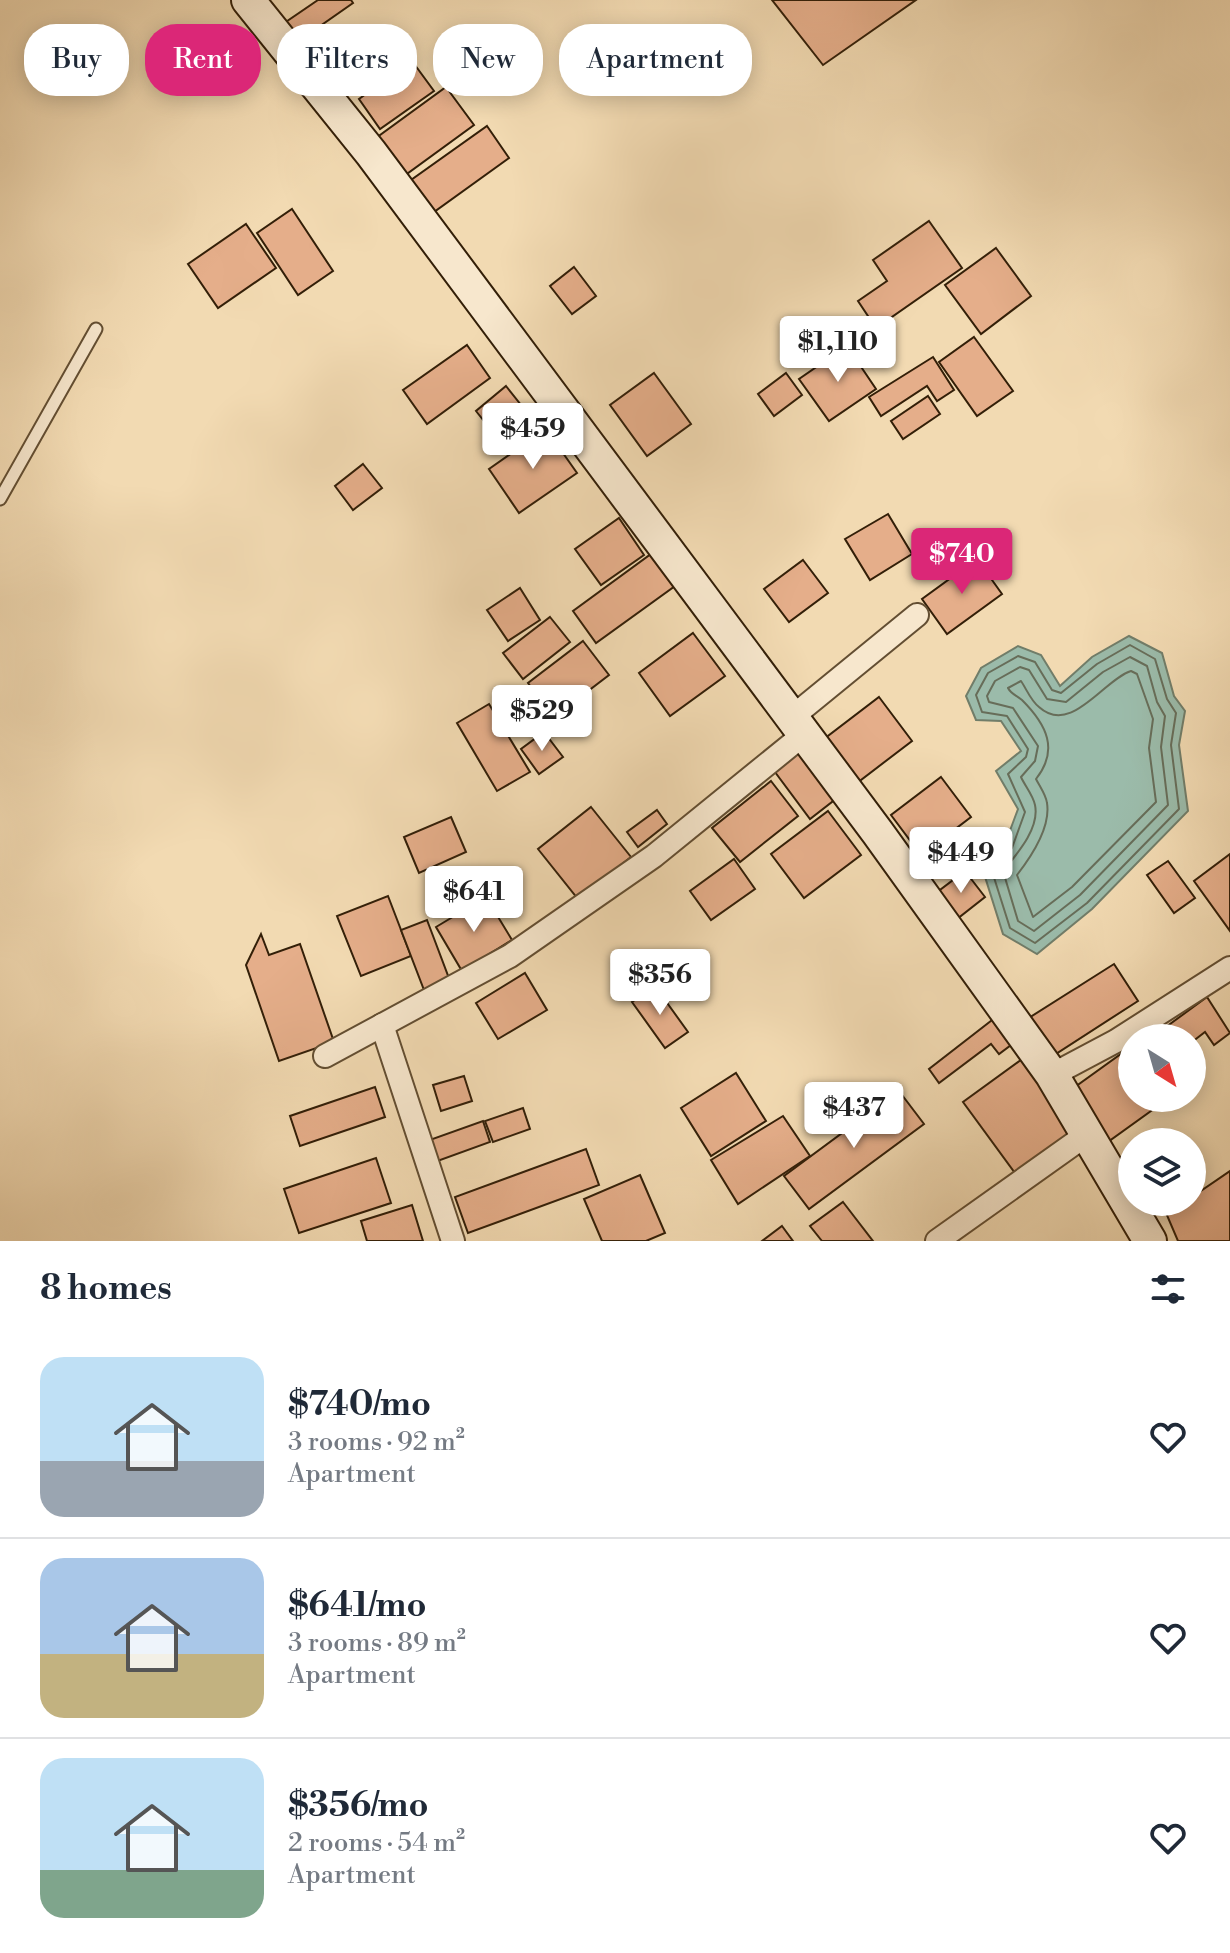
<!DOCTYPE html>
<meta charset="utf-8">
<style>
body{margin:0;font-family:"Libre Bodoni",serif;background:#f6f6f7;color:#1f2937;height:100vh;display:flex;flex-direction:column;font-size:30px;white-space:nowrap}
*{box-sizing:border-box;margin:0}
p{font-size:26px;color:#747a83}
.icon{flex:none;width:44px;height:44px;fill:none;stroke:currentColor;stroke-width:2;stroke-linecap:round;stroke-linejoin:round}
.map{position:relative;height:1241px;overflow:hidden}
.details{display:flex;flex-direction:column;background:#fff;flex:1}
.details>*{flex:none}
.banner{position:absolute;left:24px;top:24px;width:800px;height:72px;display:flex;gap:16px}
.needle{width:52px;rotate:143deg}
.fabs{position:absolute;left:1118px;top:1024px;display:grid;gap:16px}
.fabs a{display:grid;place-items:center;width:88px;height:88px;border-radius:50%;background:#fff;box-shadow:0 4px 20px #0003;font-size:40px}
.price{position:absolute;translate:-50% -68px;padding:0 18px;border-radius:8px;background:#fff;color:#222;font-size:26px;line-height:52px;filter:drop-shadow(0 2px 4px #0008)}
.price::after{content:'';position:absolute;left:50%;top:48px;width:24px;height:18px;margin-left:-12px;background:inherit;clip-path:polygon(0 0,100% 0,50% 100%)}
.price.current{background:#db2777;color:#fff}
ul{padding:0;list-style:none}
li{display:flex;align-items:center;gap:24px;height:200px;padding:0 40px}
li+li{border-top:2px solid #e0e1e3}
li span{display:grid;place-items:center;flex:none;width:224px;height:160px;border-radius:24px;color:#555}
li>.icon{margin-inline-start:auto}
span .icon{width:96px;height:96px;fill:#fffc;stroke-width:1}
li b{font-size:34px}
h2{display:flex;justify-content:space-between;align-items:center;height:96px;padding:0 40px;font-size:34px}
.pill{padding:0 28px;border-radius:32px;background:#fff;box-shadow:0 4px 20px #0003;font-size:28px;line-height:72px}
.pill.current{background:#db2777;color:#fff}
.map>svg:first-child{display:block}
.water{fill:#9bbbaa;stroke:#717d69;stroke-width:2}
.lines{fill:none;stroke-linecap:round;stroke-linejoin:round}
.shore{stroke:#676d59;stroke-width:2}
.building{fill:#e5ae8a;stroke:#331f08;stroke-width:2}
.lane-casing{stroke:#634e32;stroke-width:15}
.street-casing{stroke:#634e32;stroke-width:26}
.secondary-casing{stroke:#331f08;stroke-width:36}
.lane{stroke:#f7e7cd;stroke-width:11}
.street{stroke:#f7e7cd;stroke-width:22}
.secondary{stroke:#f7e7cd;stroke-width:32}
</style>
<div class="map">
<svg width="1230" height="1241" viewBox="0 0 1230 1241">
<rect width="100%" height="100%" fill="#f2dab2"/>
<filter id="stains"><feTurbulence type="fractalNoise" baseFrequency=".0025" numOctaves="4"/><feColorMatrix values="0 0 0 0 .2 0 0 0 0 .09 0 0 0 0 .02 0 0 0 .5 -.17"/></filter>
<radialGradient id="worn" r=".72"><stop offset=".6" stop-color="#630" stop-opacity="0"/><stop offset="1" stop-color="#630" stop-opacity=".3"/></radialGradient>
<polygon class="water" points="1129,636 1162,653 1174,696 1185,711 1179,745 1188,811 1092,909 1037,954 1003,934 981,864 1005,844 1018,809 996,771 1021,751 1001,721 976,720 966,696 981,668 1018,646 1041,655 1060,686 1092,657"/>
<g class="lines">
<g class="shore">
<polygon points="1130,645 1155,659 1167,699 1176,713 1171,745 1179,809 1087,903 1035,943 1010,928 991,868 1012,848 1025,812 1008,774 1026,757 1028,749 1007,716 982,712 976,695 988,673 1018,656 1035,662 1052,690 1061,693 1097,664"/>
<path d="M1130 657 1147 666 1157 702 1165 716 1161 747 1168 805 1080 895 1034 931 1018 921 1003 871C1016 855 1040 829 1035 805 1033 795 1025 786 1021 777L1035 761 1038 746 1013 708 989 702 987 696 995 681 1020 667 1029 670 1047 699 1066 702 1103 672Z"/>
<path d="M1131 671 1137 674 1153 719 1149 748 1156 802 1072 887 1033 917 1017 875C1031 857 1051 828 1047 803 1046 795 1040 787 1036 779 1059 750 1047 725 1022 700 1016 695 1011 694 1008 688L1021 681C1027 690 1031 701 1039 707 1071 736 1103 680 1131 671Z"/>
</g>
</g>
<g class="building">
<polygon points="318,0 351,0 353,3 290,47 277,28"/>
<polygon points="772,0 916,0 823,65"/>
<polygon points="412,61 434,91 380,129 359,99"/>
<polygon points="446,87 474,125 404,176 376,138"/>
<polygon points="487,126 509,158 427,217 404,185"/>
<polygon points="292,209 333,271 298,295 257,233"/>
<polygon points="929,221 962,268 876,328 858,301 887,281 873,260"/>
<polygon points="246,224 276,268 218,308 188,264"/>
<polygon points="996,248 1031,296 981,334 945,285"/>
<polygon points="574,267 596,296 572,314 550,286"/>
<polygon points="974,337 1013,391 977,416 939,362"/>
<polygon points="467,345 490,378 427,424 403,390"/>
<polygon points="847,346 876,389 829,421 799,379"/>
<polygon points="933,357 954,390 937,401 927,386 881,416 869,397"/>
<polygon points="654,373 691,424 647,456 610,405"/>
<polygon points="786,373 802,395 774,416 758,394"/>
<polygon points="506,386 533,420 503,445 476,411"/>
<polygon points="928,396 940,414 903,439 891,421"/>
<polygon points="546,429 577,473 519,513 489,469"/>
<polygon points="363,464 382,488 353,510 335,486"/>
<polygon points="888,514 912,554 870,580 845,539"/>
<polygon points="619,518 644,555 601,585 575,549"/>
<polygon points="651,554 675,586 596,643 573,611"/>
<polygon points="977,559 1002,594 947,634 922,599"/>
<polygon points="803,560 828,593 789,622 764,589"/>
<polygon points="520,588 540,620 508,641 487,610"/>
<polygon points="550,617 570,642 523,679 503,653"/>
<polygon points="693,633 725,676 670,716 639,673"/>
<polygon points="583,641 609,675 537,730 523,712 540,699 528,683"/>
<polygon points="879,697 912,741 857,783 824,739"/>
<polygon points="489,704 530,772 497,791 457,723"/>
<polygon points="544,732 563,757 539,774 521,749"/>
<polygon points="799,748 837,798 810,819 772,768"/>
<polygon points="941,777 971,817 921,855 891,815"/>
<polygon points="771,781 798,816 740,862 712,828"/>
<polygon points="591,807 631,857 578,899 538,849"/>
<polygon points="657,810 667,824 638,847 627,832"/>
<polygon points="828,811 861,855 804,898 771,854"/>
<polygon points="451,817 466,852 419,873 404,837"/>
<polygon points="1230,854 1230,931 1194,881"/>
<polygon points="734,859 755,889 711,920 690,891"/>
<polygon points="1168,861 1195,898 1174,913 1147,875"/>
<polygon points="965,871 985,897 957,919 936,893"/>
<polygon points="388,896 411,956 361,976 337,916"/>
<polygon points="486,897 512,940 462,971 436,927"/>
<polygon points="427,920 450,981 424,990 401,930"/>
<polygon points="261,934 269,955 300,944 334,1042 279,1061 246,965"/>
<polygon points="1114,964 1138,1001 1048,1059 1024,1021"/>
<polygon points="525,973 547,1010 498,1039 476,1003"/>
<polygon points="655,986 688,1032 665,1048 632,1002"/>
<polygon points="1207,997 1230,1033 1214,1045 1205,1032 1192,1042 1192,1038 1157,1038 1155,1035"/>
<polygon points="996,1017 1015,1042 999,1054 991,1044 939,1083 929,1069"/>
<polygon points="1132,1046 1132,1098 1169,1098 1105,1144 1068,1092"/>
<polygon points="1025,1057 1077,1128 1015,1173 963,1102"/>
<polygon points="736,1073 766,1121 711,1156 681,1108"/>
<polygon points="464,1076 472,1101 441,1111 433,1085"/>
<polygon points="375,1087 385,1117 300,1146 290,1116"/>
<polygon points="899,1091 924,1124 809,1209 784,1176"/>
<polygon points="523,1108 530,1129 493,1142 485,1121"/>
<polygon points="783,1116 810,1156 738,1204 711,1160"/>
<polygon points="483,1121 490,1142 432,1163 424,1142"/>
<polygon points="586,1149 599,1185 468,1233 455,1197"/>
<polygon points="376,1158 391,1203 299,1233 284,1189"/>
<polygon points="1230,1171 1230,1241 1178,1241 1166,1213 1184,1202 1192,1202 1192,1197"/>
<polygon points="640,1175 665,1233 646,1241 602,1241 584,1199"/>
<polygon points="843,1202 873,1241 822,1241 810,1226"/>
<polygon points="412,1205 423,1241 367,1241 361,1221"/>
<polygon points="782,1226 793,1241 762,1241"/>
</g>
<g class="lines">
<g class="lane-casing">
<polyline id="lane" points="0,499 96,329"/>
</g>
<g class="street-casing">
<g id="street">
<polyline points="791,718 917,615"/>
<polyline points="382,1025 453,1241"/>
<polyline points="325,1056 510,956 654,856 803,735"/>
<polyline points="1052,1075 1116,1041 1230,968"/>
<polyline points="937,1241 1086,1135"/>
</g>
</g>
<g class="secondary-casing">
<polyline id="secondary" points="248,0 371,153 878,833 1052,1075 1150,1241"/>
</g>
<use href="#lane" class="lane"/>
<use href="#street" class="street"/>
<use href="#secondary" class="secondary"/>
</g>
<rect width="100%" height="100%" filter="url(#stains)"/>
<rect width="100%" height="100%" fill="url(#worn)"/>
</svg>
<div class="fabs">
<a><svg class="needle" viewBox="-14 -14 28 28"><path d="M0-13l5 13h-10z" fill="#e53935"/><path d="M0 13l5-13h-10z" fill="#747a83"/></svg></a>
<a><svg class="icon" aria-label="layers" viewBox="0 0 24 24"><path d="M12 4l9 5-9 5-9-5zM3 14l9 5 9-5"/></svg></a>
</div>
<b class="price" style="left:838px;top:384px">$1,110</b>
<b class="price" style="left:533px;top:471px">$459</b>
<b class="price current" style="left:962px;top:596px">$740</b>
<b class="price" style="left:542px;top:753px">$529</b>
<b class="price" style="left:961px;top:895px">$449</b>
<b class="price" style="left:474px;top:934px">$641</b>
<b class="price" style="left:660px;top:1017px">$356</b>
<b class="price" style="left:854px;top:1150px">$437</b>
<div class="banner">
<a class="pill">Buy</a>
<a class="pill current">Rent</a>
<a class="pill">Filters</a>
<a class="pill">New</a>
<a class="pill">Apartment</a>
</div>
</div>
<section class="details">
<h2>8 homes<svg class="icon" aria-label="filters" viewBox="0 0 24 24"><path d="M4 7h16M4 17h16"/><circle cx="9" cy="7" r="2"/><circle cx="15" cy="17" r="2"/></svg></h2>
<ul>
<li><span style="background:linear-gradient(#bfe0f5 65%,#9aa5b1 0)"><svg class="icon" aria-label="home" viewBox="0 0 24 24"><path d="M3 11l9-7 9 7M6 9v11h12V9"/></svg></span><div><b>$740/mo</b><p>3 rooms · 92 m²</p><p>Apartment</p></div><svg class="icon" aria-label="heart" viewBox="0 0 24 24"><path d="M12 20l-8-8c-3-5 5-10 8-4 3-6 11-1 8 4z"/></svg></li>
<li><span style="background:linear-gradient(#a9c7e8 60%,#c2b280 0)"><svg class="icon" aria-label="home" viewBox="0 0 24 24"><path d="M3 11l9-7 9 7M6 9v11h12V9"/></svg></span><div><b>$641/mo</b><p>3 rooms · 89 m²</p><p>Apartment</p></div><svg class="icon" aria-label="heart" viewBox="0 0 24 24"><path d="M12 20l-8-8c-3-5 5-10 8-4 3-6 11-1 8 4z"/></svg></li>
<li><span style="background:linear-gradient(#bfe0f5 70%,#7fa58c 0)"><svg class="icon" aria-label="home" viewBox="0 0 24 24"><path d="M3 11l9-7 9 7M6 9v11h12V9"/></svg></span><div><b>$356/mo</b><p>2 rooms · 54 m²</p><p>Apartment</p></div><svg class="icon" aria-label="heart" viewBox="0 0 24 24"><path d="M12 20l-8-8c-3-5 5-10 8-4 3-6 11-1 8 4z"/></svg></li>
</ul>
</section>
